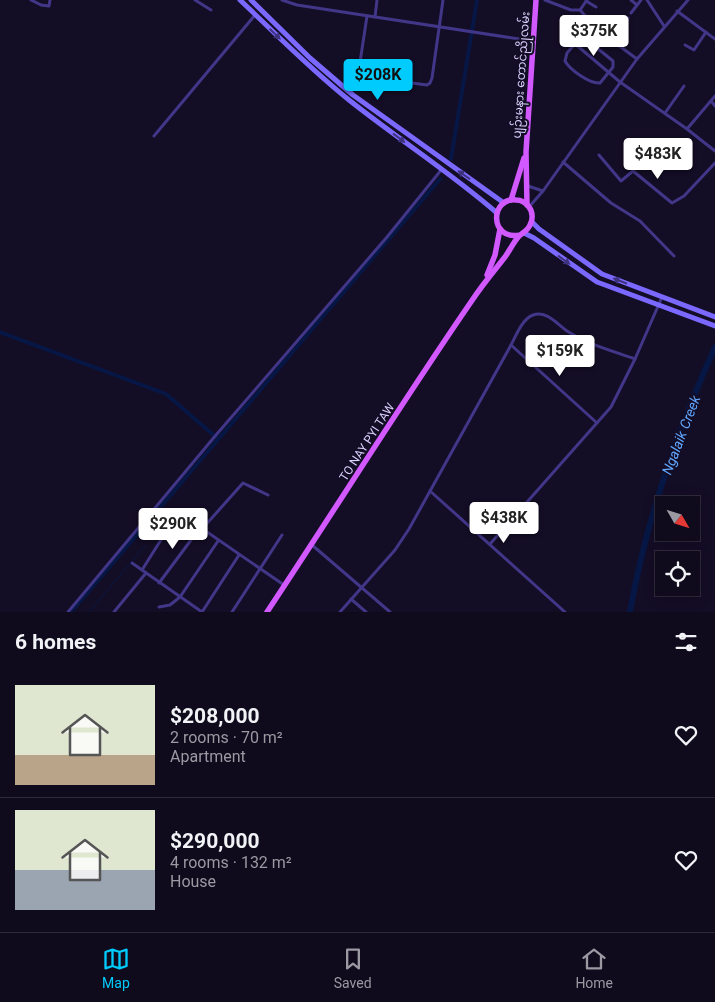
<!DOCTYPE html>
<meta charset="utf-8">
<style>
body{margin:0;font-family:Roboto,"Noto Sans Myanmar",sans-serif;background:#181325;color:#f1f3f6;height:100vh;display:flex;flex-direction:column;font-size:19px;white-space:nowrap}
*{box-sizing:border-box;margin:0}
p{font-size:16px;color:#9b9aa3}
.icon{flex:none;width:28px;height:28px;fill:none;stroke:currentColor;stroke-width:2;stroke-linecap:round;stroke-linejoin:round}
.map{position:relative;height:612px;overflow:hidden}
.drawer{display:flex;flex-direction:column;background:#0f0a1c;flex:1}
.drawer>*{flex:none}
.needle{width:32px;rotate:129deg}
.fabs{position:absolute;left:655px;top:496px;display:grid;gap:10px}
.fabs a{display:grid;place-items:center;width:45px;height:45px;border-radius:0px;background:#0f0a1c;box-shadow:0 2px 12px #0003,0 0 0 1px #2f2b3b;font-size:25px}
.price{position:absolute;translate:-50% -42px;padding:0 11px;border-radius:5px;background:#fff;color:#222;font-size:16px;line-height:32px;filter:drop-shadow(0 1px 2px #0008)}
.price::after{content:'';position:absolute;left:50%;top:30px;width:15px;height:11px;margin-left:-8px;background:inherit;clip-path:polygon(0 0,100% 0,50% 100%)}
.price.selected{background:#00cbfd;color:#111}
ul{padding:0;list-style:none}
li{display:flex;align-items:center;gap:15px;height:125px;padding:0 15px}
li+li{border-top:1px solid #2f2b3b}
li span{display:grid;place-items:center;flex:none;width:140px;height:100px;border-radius:0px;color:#555}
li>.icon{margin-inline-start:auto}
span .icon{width:60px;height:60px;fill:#fffc;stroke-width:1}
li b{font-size:21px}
h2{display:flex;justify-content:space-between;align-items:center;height:60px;padding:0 15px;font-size:21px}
.dock{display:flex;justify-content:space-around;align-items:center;height:70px;border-top:1px solid #2f2b3b;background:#0f0a1c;font-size:14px;color:#9b9aa3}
.dock a{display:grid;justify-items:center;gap:2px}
.dock .selected{color:#00cbfd}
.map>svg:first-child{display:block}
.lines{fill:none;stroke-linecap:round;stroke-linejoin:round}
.stream{stroke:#071745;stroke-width:1}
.canal{stroke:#071745;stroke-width:4}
.river{stroke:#071745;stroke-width:6}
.minor{stroke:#413687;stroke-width:3}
.secondary{stroke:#7b69ff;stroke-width:5}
.primary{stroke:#d159ff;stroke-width:5.5}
.oneway{fill:#3d327d}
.labels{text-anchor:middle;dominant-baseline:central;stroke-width:4;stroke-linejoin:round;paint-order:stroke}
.street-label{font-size:12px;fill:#dbd2ff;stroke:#140d26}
.water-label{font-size:14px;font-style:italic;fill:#60a6ff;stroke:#140d26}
</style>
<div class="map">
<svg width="715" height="612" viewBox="0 0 715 612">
<rect width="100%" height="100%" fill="#140d26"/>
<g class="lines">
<polyline class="stream" points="89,612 145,546"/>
<g class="canal">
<polyline points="451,159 477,0"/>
<polyline points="0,332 166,394 217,438"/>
<polyline points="71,612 440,179"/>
</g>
<path class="river" d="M630 612C646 520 677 432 715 347"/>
<g class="minor">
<polyline points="31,0 41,5 49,6 50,0"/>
<polyline points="195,0 211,10"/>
<polyline points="282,0 297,5 532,41"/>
<polyline points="545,0 571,10 580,10 599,31 637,59"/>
<polyline points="631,0 637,5"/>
<polyline points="647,0 664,26"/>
<polyline points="586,1 596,7"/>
<polyline points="580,10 587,0"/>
<polyline points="677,11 715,39"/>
<polyline points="631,13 641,0"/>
<polyline points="367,16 359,69 360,73 366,77 427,85 430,83 432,78 443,0"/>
<polyline points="375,17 377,0"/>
<path d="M579 39H586L613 61V67L600 83C590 84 570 70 565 61L567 53Z"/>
<polyline points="614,42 628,18"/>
<polyline points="574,43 620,82 687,129 715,151"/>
<polyline points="685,45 694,50 706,32"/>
<polyline points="711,101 715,106"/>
<polyline points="665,113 684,86"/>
<polyline points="687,129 715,96"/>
<polyline points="154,136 255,15"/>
<polyline points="599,155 621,181 633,171 672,203 684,196 715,163"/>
<polyline points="563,162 611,203 640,221 674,256"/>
<polyline points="528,186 543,191"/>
<polyline points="529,207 543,191 637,59 688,0"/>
<polyline points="511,345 597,423"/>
<polyline points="430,491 565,612"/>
<polyline points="202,529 243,483 268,495"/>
<polyline points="490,544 611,407 635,359 662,297"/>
<polyline points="312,545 390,612"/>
<polyline points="132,563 202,612"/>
<polyline points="142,570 176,516 181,514 284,585"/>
<polyline points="159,583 200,528"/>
<polyline points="351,599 366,612"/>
<polyline points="159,607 170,605 180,597 218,541"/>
<polyline points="68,612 216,435 387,237 442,169"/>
<polyline points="114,612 146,573"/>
<polyline points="202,612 239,555"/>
<polyline points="232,612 282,535"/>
<path d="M340 612 395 550 409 529 511 345C516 336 522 319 533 315 546 310 557 324 567 331 587 344 613 351 635 359"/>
</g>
<g class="secondary">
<path d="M240 0C276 34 310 69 349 100 398 139 450 172 497 213"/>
<polyline points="251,0 310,58 353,95 504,203"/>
<polyline points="532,222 539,229 602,274 715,317"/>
<polyline points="524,233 534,238 597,282 715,326"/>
</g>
<g class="primary">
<polyline points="511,200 524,158"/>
<polyline points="527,205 526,152 536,0"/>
<polyline points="487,275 495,255 500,229"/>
<path d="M267 612C336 508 402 402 473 299 483 284 494 271 505 257 510 250 514 241 520 235 524 232 528 230 530 225 533 220 533 212 529 207 526 203 521 200 516 200 490 197 489 241 520 235"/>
</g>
</g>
<defs><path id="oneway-solid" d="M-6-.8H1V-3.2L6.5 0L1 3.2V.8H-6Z" transform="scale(1.25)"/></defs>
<g class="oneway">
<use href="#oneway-solid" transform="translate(275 34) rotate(44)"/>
<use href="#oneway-solid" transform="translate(399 138) rotate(37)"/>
<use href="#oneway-solid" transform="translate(464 175) rotate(-145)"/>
<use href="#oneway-solid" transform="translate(564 260) rotate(36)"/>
<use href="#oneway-solid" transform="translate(620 281) rotate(-159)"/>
</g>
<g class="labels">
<g class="street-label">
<text transform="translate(521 75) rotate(-86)">ပျဉ်းမနား တောင်ညိုလမ်း</text>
<text transform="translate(367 442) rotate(-57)">TO NAY PYI TAW</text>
</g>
<g class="water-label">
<text transform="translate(681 435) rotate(-69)">Ngalaik Creek</text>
</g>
</g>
</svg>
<div class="fabs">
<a><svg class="needle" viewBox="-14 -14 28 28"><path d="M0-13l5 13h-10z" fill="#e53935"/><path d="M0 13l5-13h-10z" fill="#9b9aa3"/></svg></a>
<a><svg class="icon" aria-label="locate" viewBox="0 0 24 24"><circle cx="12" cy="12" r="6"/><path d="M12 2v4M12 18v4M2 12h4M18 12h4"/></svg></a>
</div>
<b class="price" style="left:594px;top:57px">$375K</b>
<b class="price selected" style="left:378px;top:101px">$208K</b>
<b class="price" style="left:658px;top:180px">$483K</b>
<b class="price" style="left:560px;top:377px">$159K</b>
<b class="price" style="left:504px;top:544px">$438K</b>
<b class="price" style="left:173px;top:550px">$290K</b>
</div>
<section class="drawer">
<h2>6 homes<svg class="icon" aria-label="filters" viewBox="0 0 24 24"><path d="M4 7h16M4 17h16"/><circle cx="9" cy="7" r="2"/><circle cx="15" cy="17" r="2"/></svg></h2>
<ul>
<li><span style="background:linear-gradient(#dfe7d0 70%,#b9a48a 0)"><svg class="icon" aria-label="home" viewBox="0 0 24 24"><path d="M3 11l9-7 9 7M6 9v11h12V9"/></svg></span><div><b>$208,000</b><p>2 rooms · 70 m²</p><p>Apartment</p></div><svg class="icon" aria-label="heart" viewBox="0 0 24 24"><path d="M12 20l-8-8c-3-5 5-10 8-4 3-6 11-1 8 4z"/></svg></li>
<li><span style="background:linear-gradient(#dfe7d0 60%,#9aa5b1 0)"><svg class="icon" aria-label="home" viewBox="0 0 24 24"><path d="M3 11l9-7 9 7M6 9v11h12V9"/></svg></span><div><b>$290,000</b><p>4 rooms · 132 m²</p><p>House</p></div><svg class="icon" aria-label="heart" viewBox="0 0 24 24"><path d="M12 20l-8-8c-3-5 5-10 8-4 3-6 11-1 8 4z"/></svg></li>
</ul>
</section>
<nav class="dock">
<a class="selected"><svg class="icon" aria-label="map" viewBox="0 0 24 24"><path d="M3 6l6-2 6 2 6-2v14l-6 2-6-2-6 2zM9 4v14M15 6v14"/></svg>Map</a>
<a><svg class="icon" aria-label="saved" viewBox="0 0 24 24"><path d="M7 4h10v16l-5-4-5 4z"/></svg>Saved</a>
<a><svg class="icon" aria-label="home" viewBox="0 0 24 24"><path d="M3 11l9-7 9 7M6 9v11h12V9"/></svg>Home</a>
</nav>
